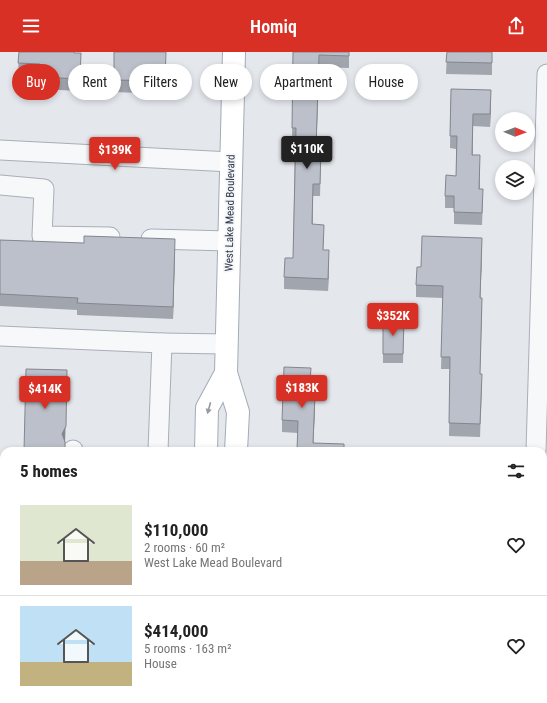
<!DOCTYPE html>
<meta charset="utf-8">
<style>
body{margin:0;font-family:"Roboto Condensed",sans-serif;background:#f6f6f6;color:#222;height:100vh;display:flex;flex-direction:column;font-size:15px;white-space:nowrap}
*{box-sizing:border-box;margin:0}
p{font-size:13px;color:#767676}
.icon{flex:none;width:22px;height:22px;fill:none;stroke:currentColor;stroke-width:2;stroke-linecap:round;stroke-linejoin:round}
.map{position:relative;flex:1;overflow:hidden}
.details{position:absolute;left:0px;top:395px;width:547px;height:256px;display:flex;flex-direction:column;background:#fff;border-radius:12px 12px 0 0;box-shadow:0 2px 6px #0003}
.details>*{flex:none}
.guide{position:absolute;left:12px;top:12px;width:523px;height:36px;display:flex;gap:8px}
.needle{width:26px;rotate:91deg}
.fabs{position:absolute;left:495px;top:60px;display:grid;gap:8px}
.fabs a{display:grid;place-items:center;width:40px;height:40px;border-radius:50%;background:#fff;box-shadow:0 2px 6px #0003;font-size:20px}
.price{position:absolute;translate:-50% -34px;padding:0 9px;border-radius:4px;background:#d93025;color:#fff;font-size:13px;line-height:26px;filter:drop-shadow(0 1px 2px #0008)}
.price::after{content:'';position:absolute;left:50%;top:24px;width:12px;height:9px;margin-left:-6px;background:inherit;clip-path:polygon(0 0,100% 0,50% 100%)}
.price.current{background:#222;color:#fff}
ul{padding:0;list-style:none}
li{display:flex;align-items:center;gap:12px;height:100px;padding:0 20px}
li+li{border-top:1px solid #e0e0e0}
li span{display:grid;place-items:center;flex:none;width:112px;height:80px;border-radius:0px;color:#555}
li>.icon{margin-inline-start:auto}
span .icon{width:48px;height:48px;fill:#fffc;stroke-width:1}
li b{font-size:17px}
h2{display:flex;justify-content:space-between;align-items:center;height:48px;padding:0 20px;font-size:17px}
.tag{padding:0 14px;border-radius:18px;background:#fff;box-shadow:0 2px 6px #0003;font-size:14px;line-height:36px}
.tag.current{background:#d93025;color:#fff}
header{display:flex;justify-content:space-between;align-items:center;height:52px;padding:0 20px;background:#d93025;color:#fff;font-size:18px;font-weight:600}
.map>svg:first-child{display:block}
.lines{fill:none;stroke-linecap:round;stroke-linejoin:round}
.minor-casing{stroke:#a9aeb7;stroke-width:21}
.major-casing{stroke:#a3abb8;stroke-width:24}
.minor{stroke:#f7f8fa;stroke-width:19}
.major{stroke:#fff;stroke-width:22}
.wall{fill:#a1a5ae}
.shaded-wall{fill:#83868d}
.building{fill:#bbc0ca;stroke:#83868d}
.oneway{fill:#959aa2}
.labels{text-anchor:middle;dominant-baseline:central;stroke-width:3.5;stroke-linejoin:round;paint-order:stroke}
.street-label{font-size:11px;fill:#2b3445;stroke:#f4f6f9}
</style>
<header><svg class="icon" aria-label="menu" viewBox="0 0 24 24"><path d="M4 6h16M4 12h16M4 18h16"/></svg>Homiq<svg class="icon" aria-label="share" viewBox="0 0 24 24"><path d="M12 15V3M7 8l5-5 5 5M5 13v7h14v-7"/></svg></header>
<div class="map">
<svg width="547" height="651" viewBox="0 0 547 651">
<rect width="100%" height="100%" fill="#e4e7ec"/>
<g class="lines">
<g class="minor-casing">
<g id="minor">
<polyline points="0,98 231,110"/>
<polyline points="0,133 44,137 42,184 110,185"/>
<polyline points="151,187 229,189"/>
<polyline points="0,284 162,291"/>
<polyline points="73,399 73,398"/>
<polyline points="158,399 162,291 226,292"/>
<polyline points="536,399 547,22"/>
<polyline points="0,480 4,481"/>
<polyline points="173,647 173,651"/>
<polyline points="1,651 1,569"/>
<polyline points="75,651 75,647"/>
<polyline points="119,651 119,647"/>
<polyline points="271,651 271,647"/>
</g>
</g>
<g class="major-casing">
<g id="major">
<polyline points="234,0 226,321 238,360 236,399"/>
<polyline points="206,399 207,356 226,321"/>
<polyline points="0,529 4,529"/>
<polyline points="543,551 547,551"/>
<polyline points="0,569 4,569"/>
<polyline points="543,591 547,591"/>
<polyline points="205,647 205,651"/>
<polyline points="231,647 231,651"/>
</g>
</g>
<use href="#minor" class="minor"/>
<use href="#major" class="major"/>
</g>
<g class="wall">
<polygon points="19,0 74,0 81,14 80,39 40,37 40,25 18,24"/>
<polygon points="293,0 349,0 349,16 319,15 316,96 321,109 320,144 313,144 313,172 324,185 323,198 329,210 328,239 284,237 284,225 293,206 295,88 292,88"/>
<polygon points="447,0 492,0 492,23 446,22"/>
<polygon points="166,12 165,42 114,40 114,28"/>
<polygon points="451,37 491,51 490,75 473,74 473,103 480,115 480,137 483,149 482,173 454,172 454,156 445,156 445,144 456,124 456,97 450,96"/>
<polygon points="0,188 175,199 173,267 77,263 77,258 0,254"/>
<polygon points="482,199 480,246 482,259 480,322 482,335 480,385 449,384 450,317 441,317 443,246 416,245 416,233 421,215"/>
<polygon points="383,268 404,268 403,311 383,311"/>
<polygon points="311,328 310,342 315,355 313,391 297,399 298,381 282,380 282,368"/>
</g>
<g class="shaded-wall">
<polygon points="166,0 166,12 165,42 165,29"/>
<polygon points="81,1 81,14 80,39 80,27"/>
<polygon points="319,3 319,15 316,109 316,96"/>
<polygon points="491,38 491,51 490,75 490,62"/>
<polygon points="482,186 482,199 480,258 480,246"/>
<polygon points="175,187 175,199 173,267 173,255"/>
<polygon points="329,198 329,210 328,239 328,227"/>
<polygon points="67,318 67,334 65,391 62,382"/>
<polygon points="315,342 315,355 313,399 313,391"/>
</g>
<g class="building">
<polygon points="19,0 74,0 74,1 81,1 80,27 40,25 40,12 18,11"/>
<polygon points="114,0 166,0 165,29 114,28"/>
<polygon points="293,0 349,0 349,4 319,3 316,96 321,97 320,132 313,132 312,172 324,173 323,198 329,198 328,227 284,225 285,206 293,206 296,76 292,76"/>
<polygon points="447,0 492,0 492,11 446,10"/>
<polygon points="451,37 491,38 490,62 473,62 472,103 480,103 479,137 483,137 482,161 454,160 454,144 445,144 446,123 456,124 457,84 450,84"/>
<polygon points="84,184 175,187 173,255 77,251 78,246 0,242 0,188 84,191"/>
<polygon points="422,184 482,186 480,246 482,246 480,322 482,322 480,372 449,371 450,305 441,305 443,234 416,233 417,215 421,215"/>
<polygon points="383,268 404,268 403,302 383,302"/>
<polygon points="284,315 311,316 309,342 315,342 313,391 344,392 344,399 297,399 298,369 282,368"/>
<polygon points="26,317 67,318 66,374 62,382 65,390 65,399 24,399"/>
<rect x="8" y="647" width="45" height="4"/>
<polygon points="136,647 162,647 163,651 136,651"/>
</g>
<defs><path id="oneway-solid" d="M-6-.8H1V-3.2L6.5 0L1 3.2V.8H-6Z"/></defs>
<use class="oneway" href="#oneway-solid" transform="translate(209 356) rotate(105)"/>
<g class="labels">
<g class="street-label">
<text transform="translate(230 161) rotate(-89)">West Lake Mead Boulevard</text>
</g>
</g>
</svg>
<div class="fabs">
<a><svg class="needle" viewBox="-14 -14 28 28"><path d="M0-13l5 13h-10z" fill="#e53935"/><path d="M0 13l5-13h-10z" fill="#767676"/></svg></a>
<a><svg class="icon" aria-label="layers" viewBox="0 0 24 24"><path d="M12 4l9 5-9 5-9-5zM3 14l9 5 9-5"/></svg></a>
</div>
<b class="price current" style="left:307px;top:118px">$110K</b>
<b class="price" style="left:115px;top:119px">$139K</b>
<b class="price" style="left:393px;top:285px">$352K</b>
<b class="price" style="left:302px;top:357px">$183K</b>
<b class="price" style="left:45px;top:358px">$414K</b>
<div class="guide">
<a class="tag current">Buy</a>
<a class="tag">Rent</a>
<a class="tag">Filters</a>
<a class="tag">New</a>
<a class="tag">Apartment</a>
<a class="tag">House</a>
</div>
<section class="details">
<h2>5 homes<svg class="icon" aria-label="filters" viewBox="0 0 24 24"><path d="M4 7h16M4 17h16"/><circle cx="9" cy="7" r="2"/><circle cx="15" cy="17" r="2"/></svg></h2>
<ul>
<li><span style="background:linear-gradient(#dfe7d0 70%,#b9a48a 0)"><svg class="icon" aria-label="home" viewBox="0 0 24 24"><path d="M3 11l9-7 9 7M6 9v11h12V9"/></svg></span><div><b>$110,000</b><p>2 rooms · 60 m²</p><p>West Lake Mead Boulevard</p></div><svg class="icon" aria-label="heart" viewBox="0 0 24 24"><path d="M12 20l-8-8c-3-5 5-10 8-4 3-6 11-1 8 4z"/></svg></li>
<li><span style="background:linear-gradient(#bfe0f5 70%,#c2b280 0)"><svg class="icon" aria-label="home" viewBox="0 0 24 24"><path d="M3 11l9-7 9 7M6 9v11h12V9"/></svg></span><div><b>$414,000</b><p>5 rooms · 163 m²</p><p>House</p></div><svg class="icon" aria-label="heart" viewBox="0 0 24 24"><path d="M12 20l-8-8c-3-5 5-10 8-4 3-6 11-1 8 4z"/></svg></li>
</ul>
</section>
</div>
